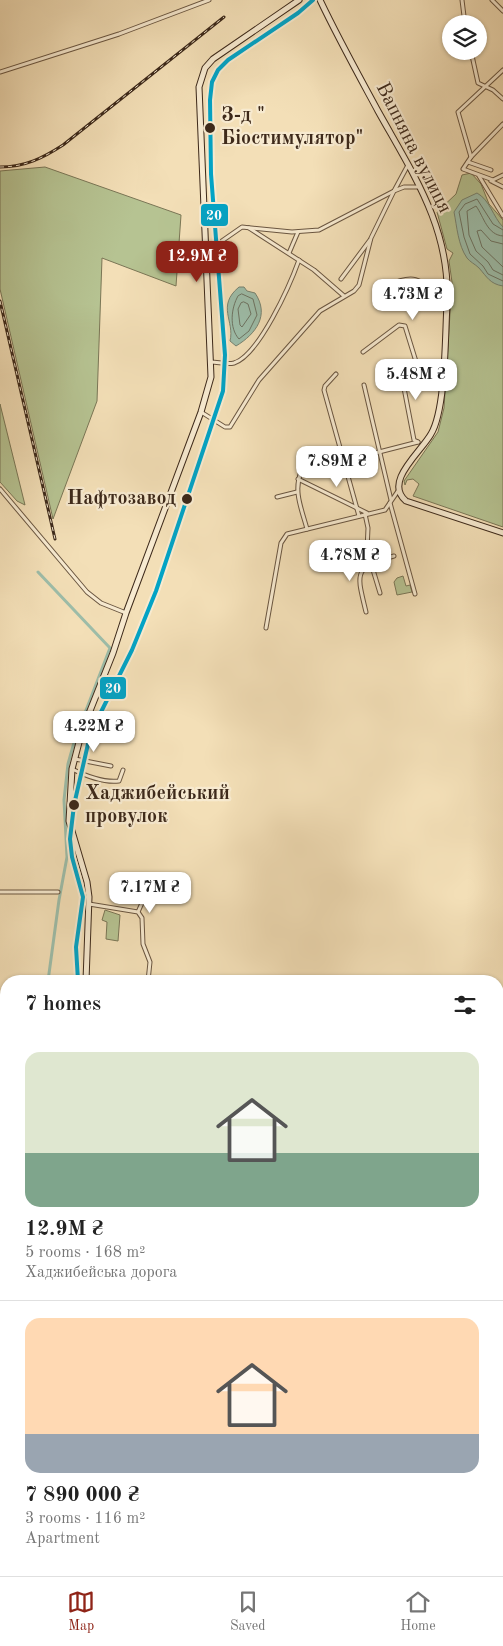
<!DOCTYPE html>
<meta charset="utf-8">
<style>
body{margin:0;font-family:"Old Standard TT",serif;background:#f6f6f6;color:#222;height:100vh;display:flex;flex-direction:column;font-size:19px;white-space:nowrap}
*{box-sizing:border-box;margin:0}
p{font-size:16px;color:#767676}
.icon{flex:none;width:28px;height:28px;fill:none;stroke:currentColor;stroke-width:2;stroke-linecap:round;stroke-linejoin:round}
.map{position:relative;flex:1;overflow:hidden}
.details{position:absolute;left:0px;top:975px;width:504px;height:601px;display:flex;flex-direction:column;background:#fff;border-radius:20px 20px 0 0;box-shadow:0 1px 4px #0004}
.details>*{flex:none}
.controls{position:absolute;left:442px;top:15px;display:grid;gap:10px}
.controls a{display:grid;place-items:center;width:45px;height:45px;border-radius:50%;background:#fff;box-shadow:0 1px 4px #0004;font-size:25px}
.price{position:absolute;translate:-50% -42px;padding:0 11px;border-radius:10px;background:#fff;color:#222;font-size:16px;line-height:32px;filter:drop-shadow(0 1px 2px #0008)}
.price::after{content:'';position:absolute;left:50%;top:30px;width:15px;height:11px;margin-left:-8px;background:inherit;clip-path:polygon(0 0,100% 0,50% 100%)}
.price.current{background:#8f2418;color:#fff}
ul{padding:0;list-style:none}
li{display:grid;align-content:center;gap:10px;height:265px;padding:0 25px}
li+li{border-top:1px solid #e0e0e0}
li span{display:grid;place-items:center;height:155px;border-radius:15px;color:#555}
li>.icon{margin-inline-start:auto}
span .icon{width:90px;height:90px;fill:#fffc;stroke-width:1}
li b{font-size:21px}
h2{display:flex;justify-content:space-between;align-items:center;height:60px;padding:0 25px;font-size:21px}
.tab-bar{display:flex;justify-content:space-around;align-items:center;height:70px;border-top:1px solid #e0e0e0;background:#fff;font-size:14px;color:#767676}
.tab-bar a{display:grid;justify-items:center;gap:2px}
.tab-bar .current{color:#8f2418}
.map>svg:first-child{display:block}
.green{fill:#b6c392;stroke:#7a7656}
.water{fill:#9dbda9;stroke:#778270}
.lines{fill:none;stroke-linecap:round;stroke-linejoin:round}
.shore{stroke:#6d7362;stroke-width:1}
.canal{stroke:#9dbda9;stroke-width:3}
.street-casing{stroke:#6a5641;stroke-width:5}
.secondary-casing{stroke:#3d291a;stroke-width:7}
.street{stroke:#f7ead0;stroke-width:3}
.secondary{stroke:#f7ead0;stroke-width:5}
.rail-casing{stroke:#3d291a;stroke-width:3}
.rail{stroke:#f7ead0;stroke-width:1;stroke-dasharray:4;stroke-linecap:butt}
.tram-1-casing{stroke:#f7ead0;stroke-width:8}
.tram-1{stroke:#03a3c5;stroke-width:4}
.stop-dot{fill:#3d291a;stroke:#f7ead0;stroke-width:2}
.labels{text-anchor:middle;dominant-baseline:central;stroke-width:4.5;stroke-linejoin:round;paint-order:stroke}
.stop-label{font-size:20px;font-weight:bold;fill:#3d291a;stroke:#f7ead0;text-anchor:start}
.street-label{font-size:20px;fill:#3d291a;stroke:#f7ead0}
.line-badge{stroke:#f7ead0;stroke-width:2}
.badge-label{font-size:14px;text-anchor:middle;font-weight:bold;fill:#fff}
</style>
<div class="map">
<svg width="503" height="1576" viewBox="0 0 503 1576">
<rect width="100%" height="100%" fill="#f3dfb7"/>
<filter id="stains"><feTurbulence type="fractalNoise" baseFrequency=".004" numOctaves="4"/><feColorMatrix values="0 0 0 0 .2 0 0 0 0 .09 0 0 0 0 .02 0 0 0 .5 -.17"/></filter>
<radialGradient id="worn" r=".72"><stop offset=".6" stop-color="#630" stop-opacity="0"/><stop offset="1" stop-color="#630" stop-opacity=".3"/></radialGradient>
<g class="green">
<polygon points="45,167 181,215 176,286 102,258 97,401 53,519 0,289 0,171"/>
<polygon points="471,173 481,184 489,204 503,220 503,527 413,496 419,484 413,479 407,480 405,485 404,481 438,432 444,408 452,282 449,261 453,253 447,249 437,212 456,194 462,175"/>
<polygon points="0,404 25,505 17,501 0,482"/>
<polygon points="403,576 406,586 410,585 412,592 397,595 394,582 397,578"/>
<polygon points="105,910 120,915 118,941 106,939 107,922 102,920"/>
<polygon points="214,1570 370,1570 369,1576 213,1576"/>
</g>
<g class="water">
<path d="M477 193C490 200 493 217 503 227V286C490 284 487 277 479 268 475 264 470 262 467 258 458 245 457 227 454 212L462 200Z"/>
<path d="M239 287H244L247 291 255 293C270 315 256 334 236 346L230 341C235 321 216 306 239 287Z"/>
<polygon points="6,1521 6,1569 4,1576 0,1576 0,1522"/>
</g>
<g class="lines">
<g class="shore">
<polyline points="503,230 493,224 477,199 465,204 459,212 464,237 470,254 483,266 488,274 503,281"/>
<path d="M503 236C487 235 484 217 476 206L467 211 469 235 476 251 488 262 493 270 503 275"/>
<polyline points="503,244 491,241 481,230 477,231 482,247 503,267"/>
<path d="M242 294 253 299 257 315 249 331 239 339C229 328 231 308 238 296Z"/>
<polygon points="244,302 248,304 251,314 242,327 240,325 238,309 241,303"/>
</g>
<g class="canal">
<polyline points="38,572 110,648 75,739 68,764 64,800 67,857 59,900 48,981"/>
<polyline points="0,1315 6,1271"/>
</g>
<g class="street-casing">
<g id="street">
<polyline points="462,0 465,24"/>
<polyline points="492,0 503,11"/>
<polyline points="471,51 478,83 493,90 503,99"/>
<polyline points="0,72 119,34 209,0"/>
<polyline points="503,124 471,157 463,169 493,180 503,175"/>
<polyline points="471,157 458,112 503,70"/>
<polyline points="468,162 491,170"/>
<polyline points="479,176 503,216"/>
<polyline points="491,181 503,187"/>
<polyline points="249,228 314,270 344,296"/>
<polyline points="206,248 219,243 242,227 292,232 319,230 394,191 408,165"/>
<polyline points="289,253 298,232"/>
<polyline points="341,279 370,240"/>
<path d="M387 286C420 270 423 284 446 303"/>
<polyline points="363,352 399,325 405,326 422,381 442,380"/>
<path d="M211 362C218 362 227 365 234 363 259 355 290 285 299 260"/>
<polyline points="399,362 414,440 418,442"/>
<polyline points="336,374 325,386 324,390 359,516"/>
<polyline points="364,385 391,500"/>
<polyline points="201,412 225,427 230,427 259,380 320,311 354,291 359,285 371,238 394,191 404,187 420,187"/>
<polyline points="298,479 367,513"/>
<polyline points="0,489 87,592 101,603 126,613"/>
<polyline points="277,497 297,492"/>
<polyline points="390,503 415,594"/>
<polyline points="365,514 368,528 367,550 380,593"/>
<path d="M307 529C302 510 293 491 301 472L418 442"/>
<path d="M366 612C357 574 352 567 394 556"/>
<polyline points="266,628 281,543 287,534 385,510 398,491"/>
<polyline points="75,759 111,766"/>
<path d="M72 769C86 776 103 783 119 781L123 770"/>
<polyline points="0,892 58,892"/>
<polyline points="89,904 138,912 142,918 143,944 150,962 148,981"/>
<polyline points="138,912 142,903"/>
<polyline points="498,1294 503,1304"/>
<polyline points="498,1327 503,1328"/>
<polyline points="177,1576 179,1570"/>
</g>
</g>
<g class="secondary-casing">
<g id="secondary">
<path d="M320 0C338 38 358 74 378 111 413 174 451 229 447 304 445 336 446 409 431 434 421 452 383 482 406 501L503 533"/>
<polyline points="86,981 89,897 87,882 69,821 72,769 82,731 113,653 126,613 201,412 211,377 199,87 205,68 213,59 299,0"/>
<polyline points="95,1576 96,1570"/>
</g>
</g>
<use href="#street" class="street"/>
<use href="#secondary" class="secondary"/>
<g class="rail-casing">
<g id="rail">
<path d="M0 167C25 167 43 158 63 145L224 17"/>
<polyline points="0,301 55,539"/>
</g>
</g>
<use href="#rail" class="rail"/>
<g class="tram-1-casing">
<polyline id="tram-1" points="78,981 76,947 83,897 72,857 70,839 74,805 88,744 94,726 132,650 156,591 223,391 225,355 211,174 210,100 212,82 218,70 228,60 298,13 313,0"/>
</g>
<use href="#tram-1" class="tram-1"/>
</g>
<g class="stop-dot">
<circle cx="210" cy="128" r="6"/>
<circle cx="187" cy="499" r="6"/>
<circle cx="74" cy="805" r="6"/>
</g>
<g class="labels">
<g class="stop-label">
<text x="221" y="116">З-д "<tspan x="221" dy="23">Біостимулятор"</tspan></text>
<text x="176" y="499" text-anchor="end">Нафтозавод</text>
<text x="85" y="794">Хаджибейський<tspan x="85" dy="23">провулок</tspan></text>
</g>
<g class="street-label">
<text transform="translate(413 148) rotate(63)">Вапняна вулиця</text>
</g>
</g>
<g class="line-badge">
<rect x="200" y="203" width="29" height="24" rx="5" fill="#03a3c5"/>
<rect x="99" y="676" width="28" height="24" rx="5" fill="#03a3c5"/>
</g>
<g class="badge-label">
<text x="214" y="220">20</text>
<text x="113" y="693">20</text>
</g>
<rect width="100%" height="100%" filter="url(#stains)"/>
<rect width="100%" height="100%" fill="url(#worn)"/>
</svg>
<div class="controls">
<a><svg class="icon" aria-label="layers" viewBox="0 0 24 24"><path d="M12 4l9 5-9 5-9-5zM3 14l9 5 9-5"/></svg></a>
</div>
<b class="price current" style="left:197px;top:283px">12.9M ₴</b>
<b class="price" style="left:413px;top:321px">4.73M ₴</b>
<b class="price" style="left:416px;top:401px">5.48M ₴</b>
<b class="price" style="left:337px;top:488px">7.89M ₴</b>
<b class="price" style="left:350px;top:582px">4.78M ₴</b>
<b class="price" style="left:94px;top:753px">4.22M ₴</b>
<b class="price" style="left:150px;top:914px">7.17M ₴</b>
<section class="details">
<h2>7 homes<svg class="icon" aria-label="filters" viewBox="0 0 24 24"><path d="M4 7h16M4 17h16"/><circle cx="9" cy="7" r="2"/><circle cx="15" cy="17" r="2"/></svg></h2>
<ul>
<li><span style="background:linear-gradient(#dfe7d0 65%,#7fa58c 0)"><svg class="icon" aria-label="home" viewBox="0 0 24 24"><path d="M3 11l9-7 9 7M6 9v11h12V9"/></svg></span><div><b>12.9M ₴</b><p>5 rooms · 168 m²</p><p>Хаджибейська дорога</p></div></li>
<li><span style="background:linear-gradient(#ffd9b3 75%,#9aa5b1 0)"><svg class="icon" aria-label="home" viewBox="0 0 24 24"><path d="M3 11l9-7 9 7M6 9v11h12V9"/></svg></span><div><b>7 890 000 ₴</b><p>3 rooms · 116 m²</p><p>Apartment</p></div></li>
</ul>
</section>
</div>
<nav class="tab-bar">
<a class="current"><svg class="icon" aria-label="map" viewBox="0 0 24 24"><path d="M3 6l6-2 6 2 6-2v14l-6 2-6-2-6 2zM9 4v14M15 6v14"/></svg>Map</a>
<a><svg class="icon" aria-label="saved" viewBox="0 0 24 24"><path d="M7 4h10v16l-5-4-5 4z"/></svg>Saved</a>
<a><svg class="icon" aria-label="home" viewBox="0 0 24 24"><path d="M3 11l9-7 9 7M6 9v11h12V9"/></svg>Home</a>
</nav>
